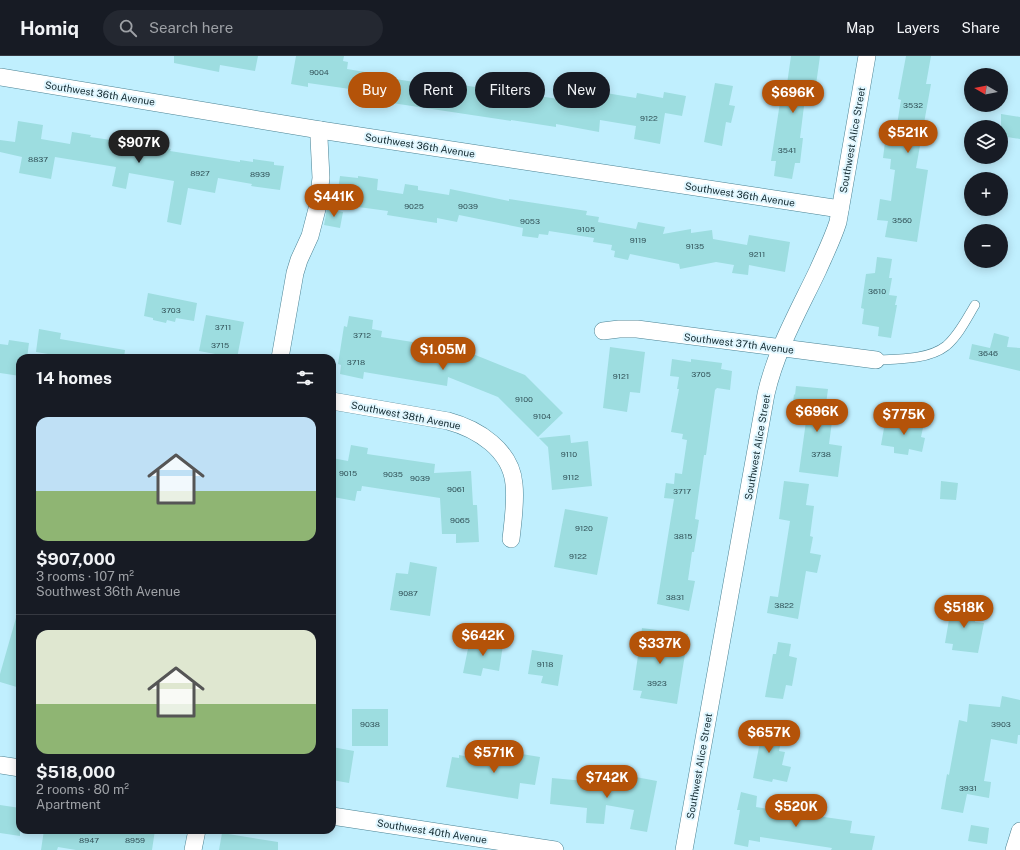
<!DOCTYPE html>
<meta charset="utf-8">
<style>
body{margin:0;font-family:"Public Sans",sans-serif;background:#242831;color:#f1f3f6;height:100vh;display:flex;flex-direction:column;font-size:15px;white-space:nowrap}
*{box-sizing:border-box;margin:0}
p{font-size:13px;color:#9ea1a6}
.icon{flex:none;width:22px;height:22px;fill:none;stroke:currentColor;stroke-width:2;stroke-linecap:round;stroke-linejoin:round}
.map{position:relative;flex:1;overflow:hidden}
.details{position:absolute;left:16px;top:298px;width:320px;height:480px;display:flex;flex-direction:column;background:#171b24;border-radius:12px;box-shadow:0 2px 10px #0003}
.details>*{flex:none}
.guide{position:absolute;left:348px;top:16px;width:380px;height:36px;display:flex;gap:8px}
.needle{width:26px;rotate:279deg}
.controls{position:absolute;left:964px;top:12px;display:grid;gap:8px}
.controls a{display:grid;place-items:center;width:44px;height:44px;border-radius:50%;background:#171b24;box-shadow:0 2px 10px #0003;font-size:20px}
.price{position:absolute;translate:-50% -34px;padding:0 9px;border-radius:14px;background:#b45309;color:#fff;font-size:13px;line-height:26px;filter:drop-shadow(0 1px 2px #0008)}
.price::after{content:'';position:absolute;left:50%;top:24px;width:12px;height:9px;margin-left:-6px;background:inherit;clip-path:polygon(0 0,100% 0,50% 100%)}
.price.on{background:#222;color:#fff}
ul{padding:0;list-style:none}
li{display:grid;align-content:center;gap:8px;height:212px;padding:0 20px}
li+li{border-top:1px solid #363941}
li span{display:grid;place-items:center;height:124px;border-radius:12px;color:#555}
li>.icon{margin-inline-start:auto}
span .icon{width:72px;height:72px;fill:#fffc;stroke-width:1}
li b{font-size:17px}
h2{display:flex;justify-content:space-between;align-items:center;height:48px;padding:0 20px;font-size:17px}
.pill{padding:0 14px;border-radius:18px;background:#171b24;box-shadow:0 2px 10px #0003;font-size:14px;line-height:36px}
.pill.on{background:#b45309;color:#fff}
header{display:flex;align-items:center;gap:24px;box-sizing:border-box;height:56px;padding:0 20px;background:#171b24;border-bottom:1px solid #363941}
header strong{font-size:19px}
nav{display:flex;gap:22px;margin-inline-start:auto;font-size:14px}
.search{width:280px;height:36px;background:#242831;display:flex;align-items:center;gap:10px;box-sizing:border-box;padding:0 14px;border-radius:22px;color:#9ea1a6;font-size:15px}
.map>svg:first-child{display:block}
.building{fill:#9ddde0}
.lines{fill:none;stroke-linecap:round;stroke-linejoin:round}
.service-casing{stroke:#4a8293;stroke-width:10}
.minor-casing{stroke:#4a8293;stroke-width:18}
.service{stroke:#fff;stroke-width:9}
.minor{stroke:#fff;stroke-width:17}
.labels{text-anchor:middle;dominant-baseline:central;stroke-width:4;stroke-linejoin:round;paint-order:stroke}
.number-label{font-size:8px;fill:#34555b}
.street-label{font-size:10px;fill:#11282f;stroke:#e1f7ff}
</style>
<header>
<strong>Homiq</strong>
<div class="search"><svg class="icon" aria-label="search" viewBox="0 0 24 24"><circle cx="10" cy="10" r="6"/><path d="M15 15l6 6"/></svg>Search here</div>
<nav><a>Map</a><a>Layers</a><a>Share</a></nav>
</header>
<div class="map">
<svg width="1020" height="794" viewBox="0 0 1020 794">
<rect width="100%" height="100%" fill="#c0effe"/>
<g class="building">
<polygon points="174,0 258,0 255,15 220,9 219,16 174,7"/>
<polygon points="296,0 344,0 343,5 348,6 347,13 395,21 395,23 441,30 441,26 559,43 560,34 600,40 600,36 636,42 637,37 663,42 664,36 686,40 682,60 665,57 660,88 634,83 636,70 600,64 599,76 556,68 556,71 511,64 511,65 372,44 372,41 349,37 350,33 308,27 308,31 291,28"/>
<polygon points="791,0 820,0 815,36 806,34 800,82 803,82 800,107 795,107 792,123 774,120 776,105 771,105 783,27 787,28"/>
<polygon points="906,0 931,0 926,28 931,28 916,112 928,114 917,186 885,181 888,165 877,164 880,143 891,145 895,114 890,113 891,103 883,102 885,86 894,87 901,44 898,43"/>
<polygon points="715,27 733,30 729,49 735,50 731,67 726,66 722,90 704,86"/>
<polygon points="1001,58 1020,61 1020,83 1001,80"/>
<polygon points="18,65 43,69 41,83 70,88 72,76 91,79 90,81 111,84 110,86 147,92 147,89 171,93 170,95 240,106 240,104 253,106 253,103 274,106 274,109 284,110 280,134 251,130 252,128 218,122 215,137 188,132 181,169 167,166 174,125 129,117 126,133 112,130 116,111 55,101 51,123 19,117 22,101 0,96 0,84 15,86"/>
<polygon points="340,120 358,122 358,120 378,123 377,134 403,138 405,128 418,130 418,134 449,139 450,133 509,145 509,143 587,155 586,159 599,161 598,166 636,173 638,166 665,171 663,178 691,173 691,177 712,174 713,183 747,189 749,179 790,186 785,216 749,209 748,219 732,217 734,209 716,206 680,213 679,208 630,198 628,204 614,201 615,195 611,194 612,189 593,186 594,182 549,175 548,179 539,178 538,182 522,180 523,172 459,159 457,166 437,162 437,167 387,159 388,155 336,148"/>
<polygon points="327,153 343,156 340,172 324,169"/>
<polygon points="877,201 892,203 889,222 892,222 889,239 897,240 895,249 897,249 891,282 878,280 879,271 862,268 864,253 861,252 866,218 875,217"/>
<polygon points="148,237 197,247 194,265 176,262 175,266 167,264 166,267 153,264 153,262 144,260"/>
<polygon points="206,259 244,266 237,302 199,295"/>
<polygon points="349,260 373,264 372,273 382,275 381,281 463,294 525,319 563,357 538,381 498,341 448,321 447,330 364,316 363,323 340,318 341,309 338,308 344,270 347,271"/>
<polygon points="39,273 61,277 60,283 125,294 124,302 72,302 36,296"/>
<polygon points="994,277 1009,281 1007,291 1020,292 1020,315 969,303 972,288 990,292"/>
<polygon points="9,284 29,287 27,302 20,302 20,320 0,317 0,288 8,289"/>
<polygon points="610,291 645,296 640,337 630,336 627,356 603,352"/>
<polygon points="672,303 691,306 691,303 722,307 721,313 732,315 730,334 717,332 715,334 706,399 704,399 695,463 699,464 694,496 692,496 688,524 695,525 689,555 657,548 674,443 664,442 666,427 674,428 675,417 682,418 687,384 682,383 683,378 671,376 679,333 677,333 679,321 670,320"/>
<polygon points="796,330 828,333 825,356 833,358 829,388 842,390 838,421 799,416 807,358 792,356 794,338 795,339"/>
<polygon points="890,363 905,366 906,364 924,367 921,381 925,382 922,396 909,393 908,399 894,397 894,391 881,389 884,372 888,372"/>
<polygon points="570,379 571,387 588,385 592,430 552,434 548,391 539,382"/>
<polygon points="351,389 368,392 367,398 435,408 434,417 471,415 473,449 477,449 479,486 456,487 456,478 442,478 440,442 362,430 361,435 357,435 355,445 333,441 335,430 332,430 332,402 348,405"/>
<polygon points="784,425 809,428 806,449 814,450 810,480 813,481 810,497 821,499 817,517 806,515 798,563 767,557 770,540 778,541 790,465 779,463"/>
<polygon points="941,425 958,427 956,444 940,443"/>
<polygon points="565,453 608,461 597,519 554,511"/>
<polygon points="410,506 437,511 430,560 390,554 396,517 408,518"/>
<polygon points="952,546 977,550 975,566 984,567 978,597 952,594 953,588 945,587"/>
<polygon points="16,562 20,563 20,632 0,626 0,618"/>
<polygon points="642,572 688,578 686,598 685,598 677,648 640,642 642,635 633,634"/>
<polygon points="470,583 503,589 499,615 483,612 481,620 463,617"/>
<polygon points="778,586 791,588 789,600 797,602 792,630 786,629 783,643 765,641 773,598 776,598"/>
<polygon points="532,594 563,599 558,630 541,627 543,620 528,618"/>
<polygon points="1002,640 1020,644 1020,679 1018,679 1017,688 991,683 984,725 991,726 989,742 967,738 963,757 941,753 947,718 949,719 959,664 967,666 969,648 1000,651"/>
<rect x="352" y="653" width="36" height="37"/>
<polygon points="752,668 783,674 779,695 785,696 782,709 791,711 787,726 773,723 772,726 753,722 760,686 749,684"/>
<polygon points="332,691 354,695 349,727 332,724"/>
<polygon points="504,695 540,701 535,729 520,727 518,743 446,731 452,701 459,702 459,699 502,707"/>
<polygon points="625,719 657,725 647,776 630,773 634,754 606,749 604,768 586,767 587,752 550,748 552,722 596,726 596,731 623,729"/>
<polygon points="741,736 757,740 756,751 852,765 850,777 875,780 872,794 831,794 832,792 760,781 760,786 749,784 748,791 734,788 740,754 737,754"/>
<polygon points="0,749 20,752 20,780 0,777"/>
<polygon points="971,769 989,772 987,788 968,785"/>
<polygon points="44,774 155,774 152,794 76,794 58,791 57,794 41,794"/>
<polygon points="222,777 278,786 278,794 219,794"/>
</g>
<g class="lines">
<g class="service-casing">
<path id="service" d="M876 304C898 303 928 304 946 290 959 279 967 262 975 249"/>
</g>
<g class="minor-casing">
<g id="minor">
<polyline points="0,21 320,74 840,153"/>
<polyline points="603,275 619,273 637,273 876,304"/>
<polyline points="280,302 295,217 299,204 310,180 317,153 321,122 319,82 320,74"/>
<path d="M332 345 448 365C478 373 511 394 514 428 516 446 513 465 511 483"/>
<polyline points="0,709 20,712"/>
<polyline points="332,760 555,794"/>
<polyline points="193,794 197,774"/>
<path d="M684 794 766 338C776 294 799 254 818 214 825 198 833 182 838 166L867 0"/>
<polyline points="1014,794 1020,775"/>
</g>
</g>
<use href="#service" class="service"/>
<use href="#minor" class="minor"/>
</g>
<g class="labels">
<g class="number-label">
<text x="319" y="16">9004</text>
<text x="913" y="49">3532</text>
<text x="649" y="62">9122</text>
<text x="787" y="94">3541</text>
<text x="38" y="103">8837</text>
<text x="200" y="117">8927</text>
<text x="260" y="118">8939</text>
<text x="414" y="150">9025</text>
<text x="468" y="150">9039</text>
<text x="902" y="164">3560</text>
<text x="530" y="165">9053</text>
<text x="586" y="173">9105</text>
<text x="638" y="184">9119</text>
<text x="695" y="190">9135</text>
<text x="757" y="198">9211</text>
<text x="877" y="235">3610</text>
<text x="171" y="254">3703</text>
<text x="223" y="271">3711</text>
<text x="362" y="279">3712</text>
<text x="220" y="289">3715</text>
<text x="988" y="297">3646</text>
<text x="356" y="306">3718</text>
<text x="701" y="318">3705</text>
<text x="621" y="320">9121</text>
<text x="524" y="343">9100</text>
<text x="542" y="360">9104</text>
<text x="569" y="398">9110</text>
<text x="821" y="398">3738</text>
<text x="348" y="417">9015</text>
<text x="393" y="418">9035</text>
<text x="571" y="421">9112</text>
<text x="420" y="422">9039</text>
<text x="456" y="433">9061</text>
<text x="682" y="435">3717</text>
<text x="460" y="464">9065</text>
<text x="584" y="472">9120</text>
<text x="683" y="480">3815</text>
<text x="578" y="500">9122</text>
<text x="408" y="537">9087</text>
<text x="675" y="541">3831</text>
<text x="784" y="549">3822</text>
<text x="545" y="608">9118</text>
<text x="657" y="627">3923</text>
<text x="370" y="668">9038</text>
<text x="1001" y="668">3903</text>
<text x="968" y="732">3931</text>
<text x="89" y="784">8947</text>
<text x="135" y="784">8959</text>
</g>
<g class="street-label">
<text transform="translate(100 37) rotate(9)">Southwest 36th Avenue</text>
<text transform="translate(852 84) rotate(-80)">Southwest Alice Street</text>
<text transform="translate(420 89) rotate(9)">Southwest 36th Avenue</text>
<text transform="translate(740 138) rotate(9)">Southwest 36th Avenue</text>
<text transform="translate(739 287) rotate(7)">Southwest 37th Avenue</text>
<text transform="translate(406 359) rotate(11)">Southwest 38th Avenue</text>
<text transform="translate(757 391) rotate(-80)">Southwest Alice Street</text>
<text transform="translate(699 710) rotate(-80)">Southwest Alice Street</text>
<text transform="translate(432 775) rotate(9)">Southwest 40th Avenue</text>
</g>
</g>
</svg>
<div class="controls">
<a><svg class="needle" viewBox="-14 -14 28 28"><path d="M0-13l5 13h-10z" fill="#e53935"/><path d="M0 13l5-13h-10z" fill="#9ea1a6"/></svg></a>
<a><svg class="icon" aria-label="layers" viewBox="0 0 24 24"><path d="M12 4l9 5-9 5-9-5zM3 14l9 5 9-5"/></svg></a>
<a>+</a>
<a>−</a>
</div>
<b class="price" style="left:793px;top:58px">$696K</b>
<b class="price" style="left:908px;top:98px">$521K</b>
<b class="price on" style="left:139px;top:108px">$907K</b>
<b class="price" style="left:334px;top:162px">$441K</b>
<b class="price" style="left:443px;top:315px">$1.05M</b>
<b class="price" style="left:817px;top:377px">$696K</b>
<b class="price" style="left:904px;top:380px">$775K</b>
<b class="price" style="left:964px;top:573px">$518K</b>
<b class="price" style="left:483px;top:601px">$642K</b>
<b class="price" style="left:660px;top:609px">$337K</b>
<b class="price" style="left:769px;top:698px">$657K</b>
<b class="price" style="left:494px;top:718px">$571K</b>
<b class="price" style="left:607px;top:743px">$742K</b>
<b class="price" style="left:796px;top:772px">$520K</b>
<div class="guide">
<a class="pill on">Buy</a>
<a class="pill">Rent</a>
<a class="pill">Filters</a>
<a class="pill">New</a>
</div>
<section class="details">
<h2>14 homes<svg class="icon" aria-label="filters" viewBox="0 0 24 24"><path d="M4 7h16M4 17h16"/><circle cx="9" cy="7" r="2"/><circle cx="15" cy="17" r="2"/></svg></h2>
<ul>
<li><span style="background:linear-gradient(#bfe0f5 60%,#8fb573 0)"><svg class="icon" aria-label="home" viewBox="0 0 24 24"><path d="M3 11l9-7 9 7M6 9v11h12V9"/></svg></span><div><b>$907,000</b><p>3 rooms · 107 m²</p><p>Southwest 36th Avenue</p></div></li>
<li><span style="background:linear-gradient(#dfe7d0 60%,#8fb573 0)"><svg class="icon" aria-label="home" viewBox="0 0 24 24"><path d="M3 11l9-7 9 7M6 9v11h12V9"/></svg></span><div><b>$518,000</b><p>2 rooms · 80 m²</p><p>Apartment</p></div></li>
</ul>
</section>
</div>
